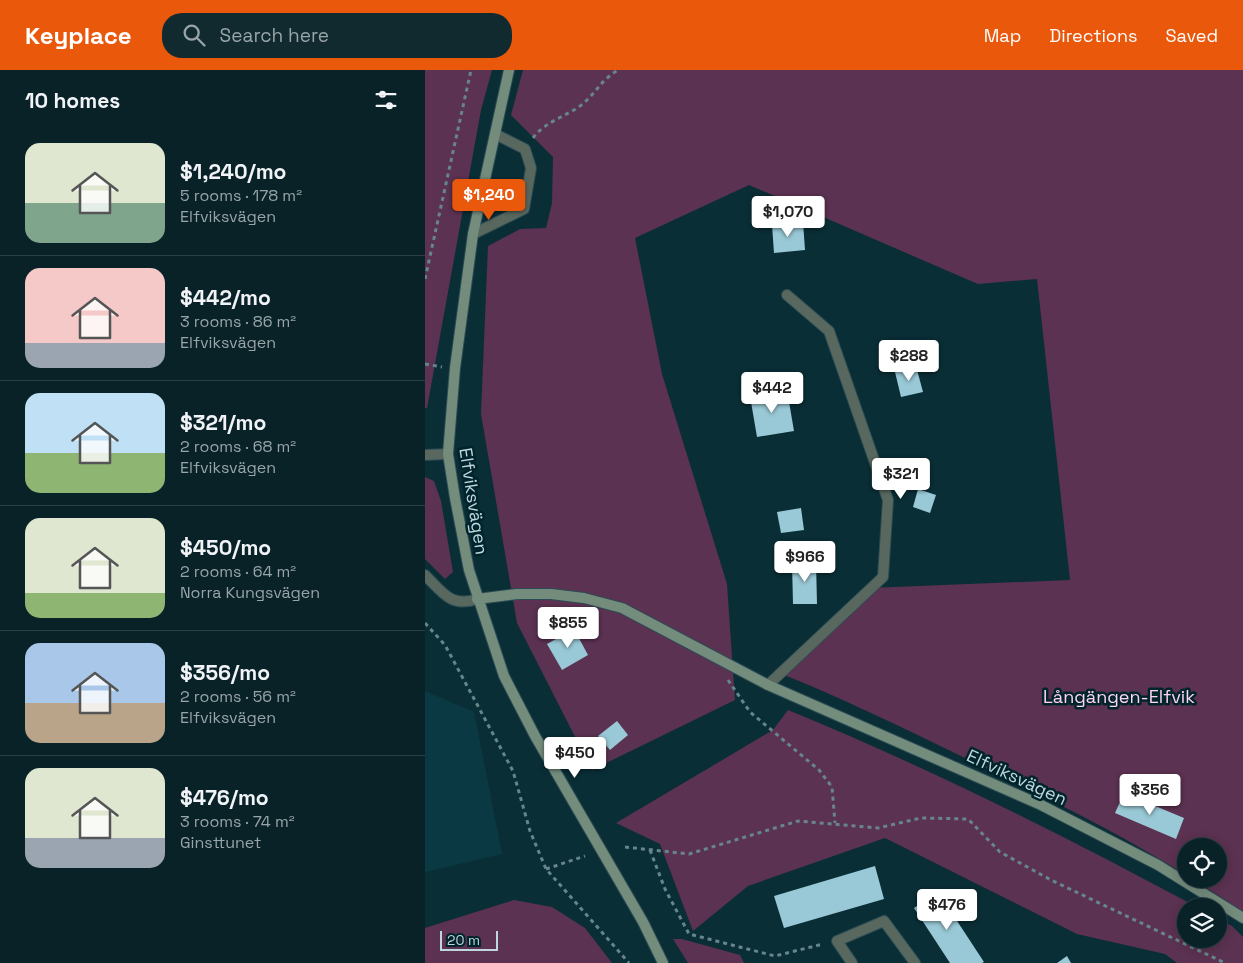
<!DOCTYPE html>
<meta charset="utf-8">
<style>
body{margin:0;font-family:"Space Grotesk",sans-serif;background:#112a30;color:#f1f3f6;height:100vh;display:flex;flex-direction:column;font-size:19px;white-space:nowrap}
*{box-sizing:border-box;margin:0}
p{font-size:16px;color:#98a4a8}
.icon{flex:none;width:28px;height:28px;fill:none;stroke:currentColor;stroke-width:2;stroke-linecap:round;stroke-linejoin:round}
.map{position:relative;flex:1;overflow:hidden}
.details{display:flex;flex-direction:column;background:#082228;width:425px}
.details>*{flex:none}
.fabs{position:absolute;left:752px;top:768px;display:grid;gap:10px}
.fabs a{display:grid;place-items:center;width:50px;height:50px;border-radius:50%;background:#082228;box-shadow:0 2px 12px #0003,0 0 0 1px #293f45;font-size:25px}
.scale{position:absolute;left:15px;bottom:12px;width:58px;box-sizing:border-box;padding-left:5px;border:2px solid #bfd6dd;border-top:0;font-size:14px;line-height:18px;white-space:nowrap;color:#bfd6dd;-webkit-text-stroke:4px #00242c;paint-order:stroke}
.price{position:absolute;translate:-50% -42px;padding:0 11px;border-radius:5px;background:#fff;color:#222;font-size:16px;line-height:32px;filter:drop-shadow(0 1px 2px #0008)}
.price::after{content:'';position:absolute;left:50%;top:30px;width:15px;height:11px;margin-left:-8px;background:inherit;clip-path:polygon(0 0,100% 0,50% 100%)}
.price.selected{background:#ea580c;color:#fff}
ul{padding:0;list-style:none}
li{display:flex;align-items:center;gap:15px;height:125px;padding:0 25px}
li+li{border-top:1px solid #293f45}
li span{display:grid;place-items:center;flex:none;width:140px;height:100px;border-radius:15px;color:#555}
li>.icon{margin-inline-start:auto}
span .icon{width:60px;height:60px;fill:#fffc;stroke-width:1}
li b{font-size:21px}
h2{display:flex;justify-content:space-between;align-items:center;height:60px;padding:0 25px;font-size:21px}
header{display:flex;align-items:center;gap:30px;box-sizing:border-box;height:70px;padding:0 25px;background:#ea580c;color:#fff}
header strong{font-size:24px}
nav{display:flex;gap:28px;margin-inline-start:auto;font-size:18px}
.search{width:350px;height:45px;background:#112a30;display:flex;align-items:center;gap:12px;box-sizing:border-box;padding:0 18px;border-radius:20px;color:#98a4a8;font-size:19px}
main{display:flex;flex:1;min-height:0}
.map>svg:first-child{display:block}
.built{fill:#0b3943}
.green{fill:#5b3251}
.building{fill:#99c9d6}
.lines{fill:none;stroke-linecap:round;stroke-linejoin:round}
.lane-casing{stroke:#2b4c54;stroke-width:12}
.street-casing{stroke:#2b4c54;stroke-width:12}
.secondary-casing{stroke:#2b4c54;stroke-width:12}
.path{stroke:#67858c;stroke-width:3;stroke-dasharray:4 4;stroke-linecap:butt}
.lane{stroke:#59685e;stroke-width:10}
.street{stroke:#59685e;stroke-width:10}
.secondary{stroke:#748c7c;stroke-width:10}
.labels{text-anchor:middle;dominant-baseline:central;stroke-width:5;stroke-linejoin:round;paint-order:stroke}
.street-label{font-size:18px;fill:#bfd6dd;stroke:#00242c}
.park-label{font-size:18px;fill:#fed4f2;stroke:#00242c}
</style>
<header>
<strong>Keyplace</strong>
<div class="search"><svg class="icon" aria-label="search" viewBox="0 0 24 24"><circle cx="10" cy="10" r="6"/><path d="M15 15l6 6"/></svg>Search here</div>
<nav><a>Map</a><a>Directions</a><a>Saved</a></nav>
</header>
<main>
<section class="details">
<h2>10 homes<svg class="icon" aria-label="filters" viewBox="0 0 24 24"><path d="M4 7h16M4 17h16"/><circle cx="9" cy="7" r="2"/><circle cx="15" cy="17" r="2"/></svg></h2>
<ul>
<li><span style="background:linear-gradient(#dfe7d0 60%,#7fa58c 0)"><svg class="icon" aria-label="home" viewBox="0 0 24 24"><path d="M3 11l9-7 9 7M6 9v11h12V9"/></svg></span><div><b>$1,240/mo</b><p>5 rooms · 178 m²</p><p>Elfviksvägen</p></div></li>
<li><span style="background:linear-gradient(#f6c9c9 75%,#9aa5b1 0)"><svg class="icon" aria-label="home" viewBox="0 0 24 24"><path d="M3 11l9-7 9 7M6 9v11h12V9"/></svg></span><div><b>$442/mo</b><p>3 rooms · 86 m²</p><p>Elfviksvägen</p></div></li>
<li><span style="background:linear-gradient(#bfe0f5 60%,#8fb573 0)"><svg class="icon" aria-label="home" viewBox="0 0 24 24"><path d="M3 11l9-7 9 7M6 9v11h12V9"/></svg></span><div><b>$321/mo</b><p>2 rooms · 68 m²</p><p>Elfviksvägen</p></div></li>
<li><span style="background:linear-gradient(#dfe7d0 75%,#8fb573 0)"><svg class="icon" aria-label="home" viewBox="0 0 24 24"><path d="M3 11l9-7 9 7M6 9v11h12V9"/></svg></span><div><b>$450/mo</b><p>2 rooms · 64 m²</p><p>Norra Kungsvägen</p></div></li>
<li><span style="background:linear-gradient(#a9c7e8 60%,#b9a48a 0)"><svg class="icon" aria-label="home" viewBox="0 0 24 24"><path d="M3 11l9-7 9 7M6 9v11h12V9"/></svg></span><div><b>$356/mo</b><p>2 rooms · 56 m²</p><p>Elfviksvägen</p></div></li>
<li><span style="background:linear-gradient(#dfe7d0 70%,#9aa5b1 0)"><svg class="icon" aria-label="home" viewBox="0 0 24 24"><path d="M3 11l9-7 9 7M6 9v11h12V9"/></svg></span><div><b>$476/mo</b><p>3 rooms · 74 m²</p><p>Ginsttunet</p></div></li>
</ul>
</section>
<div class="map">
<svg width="818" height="893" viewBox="0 0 818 893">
<rect width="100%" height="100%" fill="#0a2e36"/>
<polygon class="built" points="0,621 49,642 77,784 0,802"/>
<g class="green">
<polygon points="0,0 67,0 56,40 2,338 0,338"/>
<path d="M98 0H818V842L768 809H794V776H761V805C689 760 613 723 536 686 474 656 413 626 349 601L444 518 645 510 612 209 553 214 324 115 210 168 237 304 302 514 310 630 167 700 92 553 56 344 63 176 95 159 121 158 127 133 128 87 86 45Z"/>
<polygon points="0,407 9,411 16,431 28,502 20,509 0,489"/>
<path d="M363 640C502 697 638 765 770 836H761V869H794V849L807 856 818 867V893H752L740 884 652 864 460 768 323 816 268 861 235 774 191 753 348 660Z"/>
<polygon points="89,830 127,837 160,858 187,893 0,893 0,858"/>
<polygon points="248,869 257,869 315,885 319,893 263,893"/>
</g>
<g class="building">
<polygon points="378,152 380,180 349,183 347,155"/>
<polygon points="491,296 498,322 476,327 470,302"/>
<polygon points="362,320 369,361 332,367 325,326"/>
<polygon points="493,419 511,425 505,443 488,437"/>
<polygon points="376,438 379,460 356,463 352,442"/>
<polygon points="391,492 392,534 368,534 367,493"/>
<polygon points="149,559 163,585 137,600 122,574"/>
<polygon points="192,651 203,665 185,680 173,666"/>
<polygon points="699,723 759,748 751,769 690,743"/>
<polygon points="450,796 459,829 359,858 349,826"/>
<polygon points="513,822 559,892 557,893 525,893 489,838"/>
<polygon points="642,886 646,893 632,893"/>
</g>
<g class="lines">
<g class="lane-casing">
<polyline id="lane" points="48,164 99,139 106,98 100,79 70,64"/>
</g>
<g class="street-casing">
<g id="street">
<polyline points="0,385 23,384"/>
<path d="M0 505C17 522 26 538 52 529"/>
<polyline points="343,615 458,507 463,430 404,261 362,225"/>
<polyline points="427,893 412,871 459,851 490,893"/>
</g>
</g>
<g class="secondary-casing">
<g id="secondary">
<polyline points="84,0 48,164 30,298 23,384 30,428 44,500 79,606 110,666 218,852 238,893"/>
<polyline points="52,529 92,524 126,524 159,528 197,538 343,615 616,735 733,795 818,848"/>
</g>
</g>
<g class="path">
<path d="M108 68C122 49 146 46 162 30 175 17 176 11 193 0"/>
<polyline points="0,209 46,0"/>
<polyline points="0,294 17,297"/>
<polyline points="0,553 20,575 88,701 105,761 121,799 204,893"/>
<polyline points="303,610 325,642 394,700 407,717 410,753"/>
<polyline points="200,777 264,784 373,751 453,758 496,748 543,749 575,782 626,810 800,893"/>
<polyline points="225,780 240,819 264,864 350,886 398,874"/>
<polyline points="121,799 160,786"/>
</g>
<use href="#lane" class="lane"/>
<use href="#street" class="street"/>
<use href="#secondary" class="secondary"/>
</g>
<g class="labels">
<g class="street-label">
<text transform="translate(49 431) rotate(81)">Elfviksvägen</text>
<text transform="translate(592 707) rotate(25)">Elfviksvägen</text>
</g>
<g class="park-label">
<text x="694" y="626">Långängen-Elfvik</text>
</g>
</g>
</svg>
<div class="fabs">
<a><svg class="icon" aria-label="locate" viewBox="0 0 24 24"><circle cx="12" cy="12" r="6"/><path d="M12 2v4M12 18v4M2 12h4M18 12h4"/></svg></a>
<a><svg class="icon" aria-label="layers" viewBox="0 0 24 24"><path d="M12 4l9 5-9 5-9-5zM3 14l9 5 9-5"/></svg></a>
</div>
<div class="scale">20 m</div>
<b class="price selected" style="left:64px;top:151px">$1,240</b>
<b class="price" style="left:363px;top:168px">$1,070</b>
<b class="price" style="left:484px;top:312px">$288</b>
<b class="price" style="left:347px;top:344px">$442</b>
<b class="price" style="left:476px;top:430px">$321</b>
<b class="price" style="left:380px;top:513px">$966</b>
<b class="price" style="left:143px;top:579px">$855</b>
<b class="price" style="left:150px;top:709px">$450</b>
<b class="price" style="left:725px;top:746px">$356</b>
<b class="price" style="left:522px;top:861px">$476</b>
</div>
</main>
